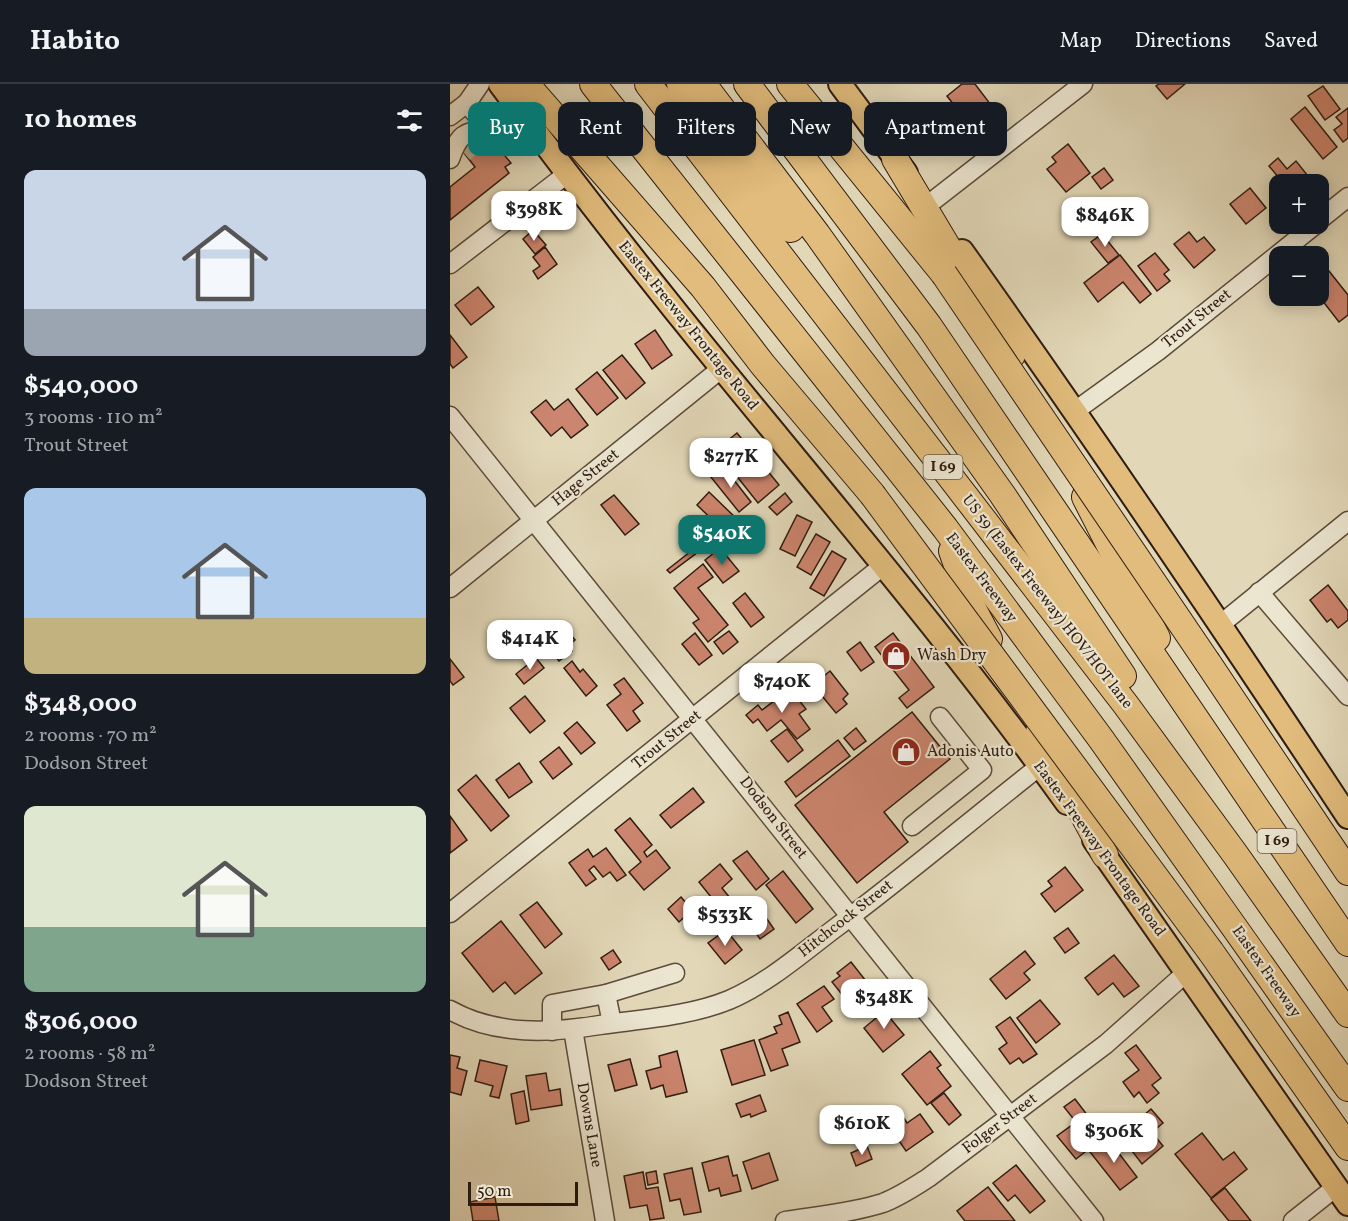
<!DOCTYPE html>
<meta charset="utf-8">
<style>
body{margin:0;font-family:Vollkorn,serif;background:#20242c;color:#f1f3f6;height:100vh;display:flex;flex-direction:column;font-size:22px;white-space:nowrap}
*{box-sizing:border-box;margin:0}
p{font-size:20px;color:#9ea1a6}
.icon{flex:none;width:33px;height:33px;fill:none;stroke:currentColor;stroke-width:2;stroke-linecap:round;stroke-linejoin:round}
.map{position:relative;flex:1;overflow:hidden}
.side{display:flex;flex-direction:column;background:#171b24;width:450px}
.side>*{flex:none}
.guide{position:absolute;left:18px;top:18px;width:570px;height:54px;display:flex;gap:12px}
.buttons{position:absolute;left:819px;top:90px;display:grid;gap:12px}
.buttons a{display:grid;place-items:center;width:60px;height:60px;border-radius:12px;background:#171b24;box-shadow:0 3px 15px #0003;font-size:30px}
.scale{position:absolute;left:18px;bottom:15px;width:110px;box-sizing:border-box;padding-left:6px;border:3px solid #2f1c11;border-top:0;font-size:16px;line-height:21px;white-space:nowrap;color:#2f1c11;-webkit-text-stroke:4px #ece6d1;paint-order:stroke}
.price{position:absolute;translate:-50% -51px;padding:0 14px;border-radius:12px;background:#fff;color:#222;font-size:20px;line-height:39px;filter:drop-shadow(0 2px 3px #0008)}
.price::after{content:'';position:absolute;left:50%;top:36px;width:18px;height:14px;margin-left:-9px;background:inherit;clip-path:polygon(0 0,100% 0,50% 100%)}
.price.current{background:#0f766e;color:#fff}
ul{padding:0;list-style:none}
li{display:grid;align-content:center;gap:12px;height:318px;padding:0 24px}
li span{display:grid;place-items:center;height:186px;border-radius:12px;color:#555}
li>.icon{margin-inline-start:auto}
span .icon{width:108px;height:108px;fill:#fffc;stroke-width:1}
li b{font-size:26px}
h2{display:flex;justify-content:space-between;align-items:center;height:72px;padding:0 24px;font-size:26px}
.pill{padding:0 21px;border-radius:12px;background:#171b24;box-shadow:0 3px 15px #0003;font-size:21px;line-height:54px}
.pill.current{background:#0f766e;color:#fff}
header{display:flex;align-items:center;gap:36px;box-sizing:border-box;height:84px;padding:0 30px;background:#171b24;border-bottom:2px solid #363941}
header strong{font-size:28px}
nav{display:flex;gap:33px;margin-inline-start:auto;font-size:21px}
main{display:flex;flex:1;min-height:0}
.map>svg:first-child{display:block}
.building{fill:#cc856e;stroke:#2f1c11;stroke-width:1.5}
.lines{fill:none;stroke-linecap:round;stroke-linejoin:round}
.minor-tunnel{stroke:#beb297;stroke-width:18;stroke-dasharray:18 9;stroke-linecap:butt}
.minor-casing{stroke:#5c4b3b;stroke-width:21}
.major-casing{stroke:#2f1c11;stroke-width:26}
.highway-casing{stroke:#2f1c11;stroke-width:28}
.minor{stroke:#ece6d1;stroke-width:18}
.major{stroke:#e1bc7c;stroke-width:22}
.highway{stroke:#e1bc7c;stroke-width:26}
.highway-bridge-casing{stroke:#2f1c11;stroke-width:28;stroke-linecap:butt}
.highway-bridge{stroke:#e1bc7c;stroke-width:26}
.labels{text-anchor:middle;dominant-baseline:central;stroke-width:4.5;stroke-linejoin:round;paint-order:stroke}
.shield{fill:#ece6d1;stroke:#68594b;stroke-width:1.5}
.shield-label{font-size:15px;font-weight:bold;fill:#2f1c11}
.street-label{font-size:16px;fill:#2f1c11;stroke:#ece6d1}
.poi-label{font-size:16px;fill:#2f1c11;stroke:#ece6d1;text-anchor:start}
</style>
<header>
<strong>Habito</strong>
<nav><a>Map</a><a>Directions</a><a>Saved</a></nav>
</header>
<main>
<section class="side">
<h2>10 homes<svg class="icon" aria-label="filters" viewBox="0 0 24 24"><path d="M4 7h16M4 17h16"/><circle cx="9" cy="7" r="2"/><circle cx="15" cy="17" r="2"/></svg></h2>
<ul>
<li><span style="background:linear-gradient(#c9d6e8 75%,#9aa5b1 0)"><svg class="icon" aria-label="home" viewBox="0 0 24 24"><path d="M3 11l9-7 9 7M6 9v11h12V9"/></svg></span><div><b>$540,000</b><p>3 rooms · 110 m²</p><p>Trout Street</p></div></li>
<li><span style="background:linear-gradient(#a9c7e8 70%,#c2b280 0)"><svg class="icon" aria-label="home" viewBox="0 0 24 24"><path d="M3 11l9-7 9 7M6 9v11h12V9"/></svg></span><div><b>$348,000</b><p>2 rooms · 70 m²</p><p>Dodson Street</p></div></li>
<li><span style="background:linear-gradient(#dfe7d0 65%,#7fa58c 0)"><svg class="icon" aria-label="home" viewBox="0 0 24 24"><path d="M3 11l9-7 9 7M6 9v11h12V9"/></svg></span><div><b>$306,000</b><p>2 rooms · 58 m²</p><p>Dodson Street</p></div></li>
</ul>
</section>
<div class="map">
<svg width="898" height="1137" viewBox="0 0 898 1137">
<rect width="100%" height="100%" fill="#e2d8b8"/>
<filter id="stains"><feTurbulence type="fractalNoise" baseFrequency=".00333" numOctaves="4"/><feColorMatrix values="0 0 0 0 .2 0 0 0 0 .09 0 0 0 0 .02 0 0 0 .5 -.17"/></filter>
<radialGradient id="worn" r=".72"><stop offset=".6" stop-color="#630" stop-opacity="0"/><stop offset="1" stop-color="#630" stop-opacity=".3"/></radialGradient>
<g class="building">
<polygon points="512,0 525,0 541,21 518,39 497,12"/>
<polygon points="709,0 735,0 717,15 706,2"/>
<polygon points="873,2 890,25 875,36 858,12"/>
<polygon points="855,23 887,63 873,75 841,35"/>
<polygon points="898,24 898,54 893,58 884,46 892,40 886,33"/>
<polygon points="22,48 35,65 40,61 47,70 51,67 61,79 55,83 59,89 0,136 0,103 25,83 7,60"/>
<polygon points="618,60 640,89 616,108 597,85 606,78 602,73"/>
<polygon points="828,74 837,85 846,77 862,97 857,100 834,100 819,82"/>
<polygon points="654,84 663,96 651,105 642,93"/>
<polygon points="800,104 816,124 796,140 780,120"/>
<polygon points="83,146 96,161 85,170 73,155"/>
<polygon points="739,148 747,158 754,153 765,166 744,184 724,160"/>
<polygon points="652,150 669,171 658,179 641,158"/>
<polygon points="95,163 107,180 88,195 83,187 90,182 83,173"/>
<polygon points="705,169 719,186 714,190 720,197 707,207 688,182"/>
<polygon points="670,171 701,210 690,219 673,198 648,218 634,199"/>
<polygon points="875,182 898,211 898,231 889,238 868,211 868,187"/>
<polygon points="28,203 44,223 21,241 5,221"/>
<polygon points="205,246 222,271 202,285 185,260"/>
<polygon points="0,251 17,273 3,284 0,280"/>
<polygon points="172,271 195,299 176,315 153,286"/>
<polygon points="147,288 168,314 147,331 126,305"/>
<polygon points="118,315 138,341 121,354 112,343 101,352 81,328 96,316 104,326"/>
<polygon points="287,349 329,401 308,419 266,366"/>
<polygon points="273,382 301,418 289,428 260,392"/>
<polygon points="259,408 291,439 279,452 247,421"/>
<polygon points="335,409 342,418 327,431 319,423"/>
<polygon points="164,411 189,440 175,451 151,421"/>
<polygon points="347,431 362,438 345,472 330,465"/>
<polygon points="366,450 380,458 361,491 347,483"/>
<polygon points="245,464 248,468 220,489 217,486"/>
<polygon points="270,464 289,487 273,499 255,476"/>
<polygon points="382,467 396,475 374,512 360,504"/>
<polygon points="253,480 263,493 248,504 278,541 258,558 243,539 249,535 224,504"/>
<polygon points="878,501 898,527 898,536 888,544 881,535 877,538 860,516"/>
<polygon points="295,509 314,533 301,543 283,519"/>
<polygon points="115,544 125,556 118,562 122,567 109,577 95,559"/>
<polygon points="279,547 288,558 273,570 264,558"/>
<polygon points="245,549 262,571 249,581 232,560"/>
<polygon points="443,549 484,603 457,624 449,614 459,606 425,563"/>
<polygon points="410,558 424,578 411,587 397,568"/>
<polygon points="86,574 94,584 74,600 66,590"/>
<polygon points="0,575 14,593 3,601 0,597"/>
<polygon points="122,577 130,588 133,585 147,602 136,612 114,584"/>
<polygon points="380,587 398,610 393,615 397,620 386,629 363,601"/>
<polygon points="174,594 193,619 183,627 190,637 177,647 157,621 171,610 164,601"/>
<polygon points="340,605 356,625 349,630 360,645 347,655 331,636 317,647 308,635 303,639 296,631 308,621 312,626"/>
<polygon points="75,612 95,637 80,649 60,624"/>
<polygon points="462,628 500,675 434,728 458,758 407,799 345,721"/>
<polygon points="127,638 145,659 131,670 114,649"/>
<polygon points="406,644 416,657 404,666 394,654"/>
<polygon points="337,645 353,666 338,678 321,657"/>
<polygon points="388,656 400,672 346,713 335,698"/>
<polygon points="109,663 122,680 103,695 90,678"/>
<polygon points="69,679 82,698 59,714 46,696"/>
<polygon points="26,691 59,732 41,747 8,706"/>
<polygon points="243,704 254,718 221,744 210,731"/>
<polygon points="0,732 17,756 0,769"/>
<polygon points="180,734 202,761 194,768 197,773 206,766 220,784 194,806 179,788 191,778 165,746"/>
<polygon points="156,764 176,791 167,797 160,788 153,793 144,782 139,786 146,795 136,802 119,779 138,765 143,773"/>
<polygon points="297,767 319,795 306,806 283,777"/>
<polygon points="270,780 282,795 272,804 280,814 269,823 249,798"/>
<polygon points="615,783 633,806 605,828 591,810 602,802 598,797"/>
<polygon points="333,787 363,825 346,839 316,801"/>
<polygon points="231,813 242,826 229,838 218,825"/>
<polygon points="303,815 324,845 310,855 289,825"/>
<polygon points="87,818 112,850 95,864 70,831"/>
<polygon points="51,837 92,889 65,910 55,898 43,908 12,869"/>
<polygon points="618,844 629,859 615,869 604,854"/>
<polygon points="276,846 292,866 275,880 258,859"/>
<polygon points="163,866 171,878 159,886 151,874"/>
<polygon points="575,867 585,880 574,889 580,896 556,915 540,895"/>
<polygon points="664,871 689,902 674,913 663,899 648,911 635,894"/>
<polygon points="401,878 416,897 394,913 382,898 390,892 387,889"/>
<polygon points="374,902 384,915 372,923 382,937 367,948 347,920"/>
<polygon points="414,903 425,917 408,932 396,918"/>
<polygon points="590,916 610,940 586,959 567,934"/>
<polygon points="431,923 454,951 433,968 414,944 426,934 422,930"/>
<polygon points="338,928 350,958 332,965 338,981 321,987 309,956 327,949 324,943 332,940 329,932"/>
<polygon points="560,933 587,970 573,979 569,974 560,980 549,965 557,959 546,943"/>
<polygon points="304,956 315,991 282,1001 271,966"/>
<polygon points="686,961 711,994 702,1001 709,1009 697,1019 689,1008 684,1013 673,998 689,986 675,969"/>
<polygon points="227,967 237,1008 216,1013 213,1001 201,1005 196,987 211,983 209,972"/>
<polygon points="480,967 491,981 487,984 501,1002 477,1021 452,990"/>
<polygon points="0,971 10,973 7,984 17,987 11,1011 0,1008"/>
<polygon points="180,975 187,1001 165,1007 158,981"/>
<polygon points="30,976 57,982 49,1014 40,1012 43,1002 25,997"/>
<polygon points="96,989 99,1007 110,1005 112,1021 81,1026 76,992"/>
<polygon points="74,1007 79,1037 66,1040 61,1010"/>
<polygon points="494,1009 511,1031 499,1041 481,1019"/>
<polygon points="310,1011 316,1027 301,1033 300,1030 291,1033 286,1020"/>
<polygon points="625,1015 654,1053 626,1075 607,1052 626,1038 614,1023"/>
<polygon points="701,1025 713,1039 707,1044 694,1031"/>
<polygon points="470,1030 483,1048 456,1067 438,1041 452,1031 457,1039"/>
<polygon points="690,1034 713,1062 692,1080 679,1063 686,1058 676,1045"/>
<polygon points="752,1049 773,1076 784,1068 797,1085 761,1114 725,1070"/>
<polygon points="658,1055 687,1093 670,1106 640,1068"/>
<polygon points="417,1062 422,1075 406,1082 401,1069"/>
<polygon points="319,1069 328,1096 302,1105 293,1078"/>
<polygon points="278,1072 283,1092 287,1091 291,1107 271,1112 269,1104 259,1107 252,1079"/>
<polygon points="566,1081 595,1117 580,1129 565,1111 558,1117 543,1099"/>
<polygon points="242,1084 251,1128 234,1131 230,1115 220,1117 214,1090"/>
<polygon points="206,1087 208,1099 198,1101 196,1089"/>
<polygon points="193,1088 196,1105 208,1103 214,1134 200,1136 197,1121 180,1124 174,1092"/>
<polygon points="538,1103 565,1137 515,1137 507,1127"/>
<polygon points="775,1104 801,1137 779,1137 761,1115"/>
<polygon points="45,1113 49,1137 23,1137 20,1118"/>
</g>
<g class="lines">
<polyline class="minor-tunnel" points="14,69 28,57"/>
<g class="minor-casing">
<g id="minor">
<polyline points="17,19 46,55 82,43"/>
<polyline points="0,32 17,19 30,0"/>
<path d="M0 75C8 52 14 46 38 46"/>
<polyline points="479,120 633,0"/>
<polyline points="868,137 898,113"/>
<polyline points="0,180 117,90"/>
<polyline points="625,327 708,267 866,140"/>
<polyline points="0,332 644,1137"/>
<polyline points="0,504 272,284"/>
<polyline points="809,508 898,612"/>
<polyline points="771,540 898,437"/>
<polyline points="462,742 532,686 490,633"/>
<polyline points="0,829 434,481"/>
<polyline points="156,910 225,889"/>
<path d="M0 926C46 952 101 949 150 941 192 935 240 932 279 916 318 899 351 870 384 845 454 793 521 736 590 682"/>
<polyline points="123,945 155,1137"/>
<polyline points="102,947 102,920 156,910 162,939"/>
<path d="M335 1137C367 1132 401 1129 433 1119 449 1113 464 1103 478 1094L656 960 737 888"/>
<polyline points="843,1137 886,1103"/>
</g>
</g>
<g class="major-casing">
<g id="major">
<path d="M50 0C122 97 197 193 274 287 390 429 510 570 617 719"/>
<polyline points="390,0 456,89"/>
<path d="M512 167C644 353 772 542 898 733"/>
<polyline points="644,756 898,1120"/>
</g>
</g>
<g class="highway-casing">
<g id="highway">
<polyline points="76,0 253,203 313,281 422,410"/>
<polyline points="143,0 495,444 651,655 898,1004"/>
<polyline points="198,0 676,621 785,770 898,930"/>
<polyline points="230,0 341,145"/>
<polyline points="253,0 367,150 552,410 673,592"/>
<polyline points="297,0 479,242 898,859"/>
<polyline points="340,0 494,190"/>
<polyline points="445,75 562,271"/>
<polyline points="635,413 707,554"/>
<polyline points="502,467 521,521 539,555"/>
<polyline points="758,579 898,788"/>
<polyline points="589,648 655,771"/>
<polyline points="761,868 898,1063"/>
</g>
</g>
<use href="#minor" class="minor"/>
<use href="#major" class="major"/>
<use href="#highway" class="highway"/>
<g class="highway-bridge-casing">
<g id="highway-bridge">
<polyline points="494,190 758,579"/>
<polyline points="422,410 761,868"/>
</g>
</g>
<use href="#highway-bridge" class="highway-bridge"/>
</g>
<defs>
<g id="shop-disc" transform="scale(1.5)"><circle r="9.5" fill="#8f2418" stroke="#ece6d1"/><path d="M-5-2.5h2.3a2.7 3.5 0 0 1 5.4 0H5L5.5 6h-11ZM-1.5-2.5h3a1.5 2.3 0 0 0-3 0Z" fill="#fff"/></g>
</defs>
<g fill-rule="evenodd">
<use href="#shop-disc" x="446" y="572"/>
<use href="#shop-disc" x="456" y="668"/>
</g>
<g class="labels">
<g class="shield">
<rect x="473.5" y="371" width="39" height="24" rx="4.5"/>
<rect x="807.5" y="745" width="39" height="24" rx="4.5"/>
</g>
<g class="shield-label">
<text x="493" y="383">I 69</text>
<text x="827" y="757">I 69</text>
</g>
<g class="street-label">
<text transform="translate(747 235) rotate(-39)">Trout Street</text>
<text transform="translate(238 242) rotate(51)">Eastex Freeway Frontage Road</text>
<text transform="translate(136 394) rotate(-39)">Hage Street</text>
<text transform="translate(531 494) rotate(53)">Eastex Freeway</text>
<text transform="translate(597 518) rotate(52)">US 59 (Eastex Freeway) HOV/HOT lane</text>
<text transform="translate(217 656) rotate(-39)">Trout Street</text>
<text transform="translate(323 734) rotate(52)">Dodson Street</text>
<text transform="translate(649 765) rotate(54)">Eastex Freeway Frontage Road</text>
<text transform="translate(396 835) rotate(-38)">Hitchcock Street</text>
<text transform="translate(816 888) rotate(55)">Eastex Freeway</text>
<text transform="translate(550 1040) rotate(-37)">Folger Street</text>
<text transform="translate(139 1041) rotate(80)">Downs Lane</text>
</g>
<g class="poi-label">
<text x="467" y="572">Wash Dry</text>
<text x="477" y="668">Adonis Auto</text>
</g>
</g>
<rect width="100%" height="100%" filter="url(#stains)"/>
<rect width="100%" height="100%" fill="url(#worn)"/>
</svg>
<div class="buttons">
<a>+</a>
<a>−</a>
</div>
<div class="scale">50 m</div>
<b class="price" style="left:84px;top:158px">$398K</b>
<b class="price" style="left:655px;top:164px">$846K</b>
<b class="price" style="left:281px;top:405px">$277K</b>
<b class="price current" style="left:272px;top:482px">$540K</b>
<b class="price" style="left:80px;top:587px">$414K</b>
<b class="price" style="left:332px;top:630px">$740K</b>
<b class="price" style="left:275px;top:863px">$533K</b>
<b class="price" style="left:434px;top:946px">$348K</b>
<b class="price" style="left:412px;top:1072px">$610K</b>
<b class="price" style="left:664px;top:1080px">$306K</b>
<div class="guide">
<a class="pill current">Buy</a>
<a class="pill">Rent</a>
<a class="pill">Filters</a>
<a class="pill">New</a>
<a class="pill">Apartment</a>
</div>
</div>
</main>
